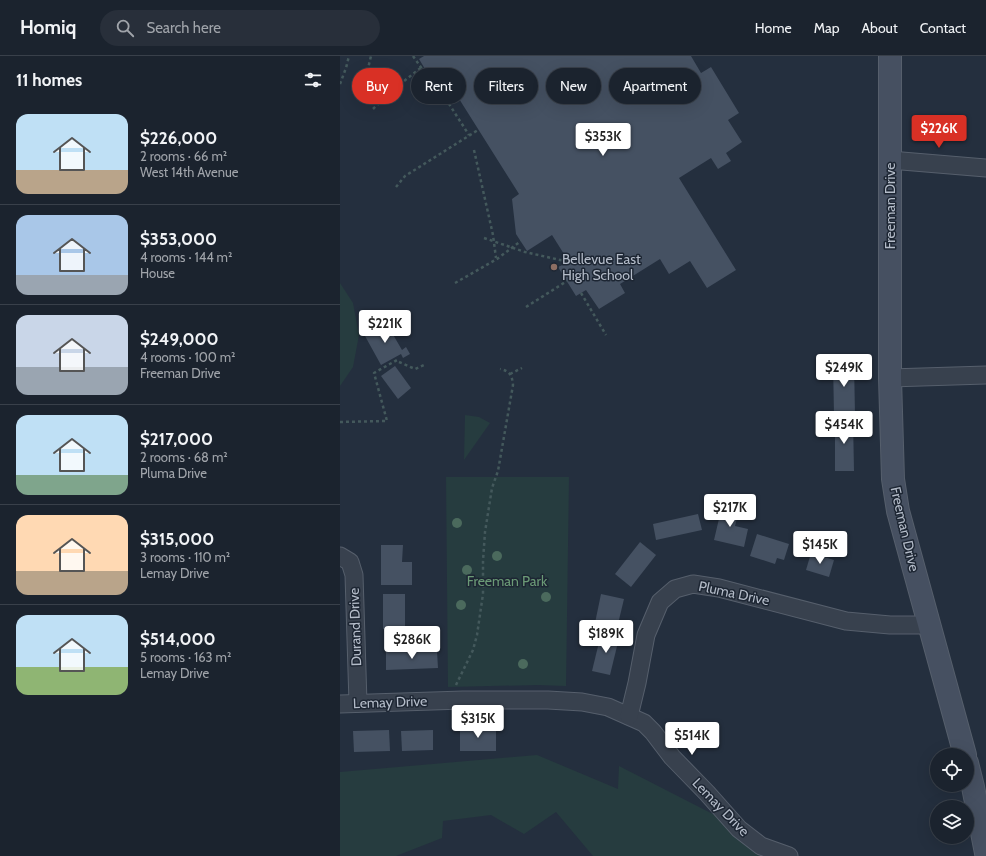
<!DOCTYPE html>
<meta charset="utf-8">
<style>
body{margin:0;font-family:Cabin,sans-serif;background:#282f3a;color:#f1f3f6;height:100vh;display:flex;flex-direction:column;font-size:15px;white-space:nowrap}
*{box-sizing:border-box;margin:0}
p{font-size:13px;color:#a0a4aa}
.icon{flex:none;width:22px;height:22px;fill:none;stroke:currentColor;stroke-width:2;stroke-linecap:round;stroke-linejoin:round}
.map{position:relative;flex:1;overflow:hidden}
.panel{display:flex;flex-direction:column;background:#1b232e;width:340px}
.panel>*{flex:none}
.hud{position:absolute;left:12px;top:12px;width:380px;height:36px;display:flex;gap:8px}
.controls{position:absolute;left:590px;top:692px;display:grid;gap:8px}
.controls a{display:grid;place-items:center;width:44px;height:44px;border-radius:50%;background:#1b232e;box-shadow:0 4px 16px #0002,0 0 0 1px #39404a;font-size:20px}
.price{position:absolute;translate:-50% -34px;padding:0 9px;border-radius:4px;background:#fff;color:#222;font-size:13px;line-height:26px;filter:drop-shadow(0 1px 2px #0008)}
.price::after{content:'';position:absolute;left:50%;top:24px;width:12px;height:9px;margin-left:-6px;background:inherit;clip-path:polygon(0 0,100% 0,50% 100%)}
.price.on{background:#d93025;color:#fff}
ul{padding:0;list-style:none}
li{display:flex;align-items:center;gap:12px;height:100px;padding:0 16px}
li+li{border-top:1px solid #39404a}
li span{display:grid;place-items:center;flex:none;width:112px;height:80px;border-radius:12px;color:#555}
li>.icon{margin-inline-start:auto}
span .icon{width:48px;height:48px;fill:#fffc;stroke-width:1}
li b{font-size:17px}
h2{display:flex;justify-content:space-between;align-items:center;height:48px;padding:0 16px;font-size:17px}
.chip{padding:0 14px;border-radius:18px;background:#1b232e;box-shadow:0 4px 16px #0002,0 0 0 1px #39404a;font-size:14px;line-height:36px}
.chip.on{background:#d93025;color:#fff}
header{display:flex;align-items:center;gap:24px;box-sizing:border-box;height:56px;padding:0 20px;background:#1b232e;border-bottom:1px solid #39404a}
header strong{font-size:19px}
nav{display:flex;gap:22px;margin-inline-start:auto;font-size:14px}
.search{width:280px;height:36px;background:#282f3a;display:flex;align-items:center;gap:10px;box-sizing:border-box;padding:0 14px;border-radius:22px;color:#a0a4aa;font-size:15px}
main{display:flex;flex:1;min-height:0}
.map>svg:first-child{display:block}
.green{fill:#263c3f}
.building{fill:#455162}
.lines{fill:none;stroke-linecap:round;stroke-linejoin:round}
.street-casing{stroke:#565f6c;stroke-width:19}
.secondary-casing{stroke:#565f6c;stroke-width:24}
.path{stroke:#44595c;stroke-width:2.5;stroke-dasharray:3 3;stroke-linecap:butt}
.street{stroke:#38414e;stroke-width:17}
.secondary{stroke:#465061;stroke-width:22}
.tree{fill:#4b6a5d}
.education-dot{fill:#8d6e63;stroke:#1d2633;stroke-width:1.5}
.labels{text-anchor:middle;dominant-baseline:central;stroke-width:3;stroke-linejoin:round;paint-order:stroke}
.street-label{font-size:14px;fill:#b4bcc9;stroke:#1d2633}
.poi-label{font-size:14px;fill:#b4bcc9;stroke:#1d2633;text-anchor:start}
.park-label{font-size:14px;fill:#6b9a76;stroke:#1d2633}
</style>
<header>
<strong>Homiq</strong>
<div class="search"><svg class="icon" aria-label="search" viewBox="0 0 24 24"><circle cx="10" cy="10" r="6"/><path d="M15 15l6 6"/></svg>Search here</div>
<nav><a>Home</a><a>Map</a><a>About</a><a>Contact</a></nav>
</header>
<main>
<section class="panel">
<h2>11 homes<svg class="icon" aria-label="filters" viewBox="0 0 24 24"><path d="M4 7h16M4 17h16"/><circle cx="9" cy="7" r="2"/><circle cx="15" cy="17" r="2"/></svg></h2>
<ul>
<li><span style="background:linear-gradient(#bfe0f5 70%,#b9a48a 0)"><svg class="icon" aria-label="home" viewBox="0 0 24 24"><path d="M3 11l9-7 9 7M6 9v11h12V9"/></svg></span><div><b>$226,000</b><p>2 rooms · 66 m²</p><p>West 14th Avenue</p></div></li>
<li><span style="background:linear-gradient(#a9c7e8 75%,#9aa5b1 0)"><svg class="icon" aria-label="home" viewBox="0 0 24 24"><path d="M3 11l9-7 9 7M6 9v11h12V9"/></svg></span><div><b>$353,000</b><p>4 rooms · 144 m²</p><p>House</p></div></li>
<li><span style="background:linear-gradient(#c9d6e8 65%,#9aa5b1 0)"><svg class="icon" aria-label="home" viewBox="0 0 24 24"><path d="M3 11l9-7 9 7M6 9v11h12V9"/></svg></span><div><b>$249,000</b><p>4 rooms · 100 m²</p><p>Freeman Drive</p></div></li>
<li><span style="background:linear-gradient(#bfe0f5 75%,#7fa58c 0)"><svg class="icon" aria-label="home" viewBox="0 0 24 24"><path d="M3 11l9-7 9 7M6 9v11h12V9"/></svg></span><div><b>$217,000</b><p>2 rooms · 68 m²</p><p>Pluma Drive</p></div></li>
<li><span style="background:linear-gradient(#ffd9b3 70%,#b9a48a 0)"><svg class="icon" aria-label="home" viewBox="0 0 24 24"><path d="M3 11l9-7 9 7M6 9v11h12V9"/></svg></span><div><b>$315,000</b><p>3 rooms · 110 m²</p><p>Lemay Drive</p></div></li>
<li><span style="background:linear-gradient(#bfe0f5 65%,#8fb573 0)"><svg class="icon" aria-label="home" viewBox="0 0 24 24"><path d="M3 11l9-7 9 7M6 9v11h12V9"/></svg></span><div><b>$514,000</b><p>5 rooms · 163 m²</p><p>Lemay Drive</p></div></li>
</ul>
</section>
<div class="map">
<svg width="646" height="800" viewBox="0 0 646 800">
<rect width="100%" height="100%" fill="#242f3e"/>
<g class="green">
<polygon points="0,227 13,247 19,279 13,311 0,330"/>
<polygon points="125,359 139,361 150,367 124,404"/>
<polygon points="106,421 229,421 226,630 198,629 108,631"/>
<polygon points="197,699 278,733 279,710 455,800 253,800 216,756 184,778 151,759 103,765 102,782 56,800 0,800 0,716"/>
</g>
<g class="building">
<polygon points="84,0 351,0 361,17 371,11 399,57 388,64 402,86 386,97 391,105 378,113 371,102 339,122 396,214 367,232 350,205 329,218 320,203 280,228 285,237 259,253 246,234 236,240 218,211 229,206 212,179 187,195 176,178 172,143 179,138 99,11 88,18 79,3"/>
<polygon points="48,261 52,268 48,270 62,294 66,291 70,298 63,302 61,298 41,309 25,280 44,269 41,265"/>
<polygon points="493,306 514,306 515,359 494,359"/>
<polygon points="55,310 71,332 58,343 41,320"/>
<polygon points="495,363 513,363 514,415 495,415"/>
<polygon points="382,450 399,454 395,470 408,473 404,491 374,484"/>
<polygon points="358,458 362,474 316,484 313,468"/>
<polygon points="417,478 449,488 444,504 437,502 435,508 410,500"/>
<polygon points="300,486 316,499 291,531 275,518"/>
<polygon points="41,489 63,489 62,506 72,506 72,529 41,529"/>
<polygon points="471,497 494,504 489,521 466,514"/>
<rect x="43" y="538" width="22" height="35"/>
<polygon points="261,538 284,543 277,572 255,567"/>
<polygon points="261,578 279,582 270,619 252,615"/>
<polygon points="97,595 98,612 46,614 46,596"/>
<polygon points="156,671 156,695 120,695 120,672"/>
<polygon points="49,674 50,695 14,696 13,675"/>
<polygon points="93,674 93,694 62,695 61,675"/>
</g>
<g class="lines">
<g class="street-casing">
<g id="street">
<polyline points="550,104 646,112"/>
<polyline points="550,322 646,319"/>
<polyline points="0,500 10,506 14,519 18,647"/>
<polyline points="0,648 123,644 208,644 242,646 268,651 304,667 313,676 332,701 367,737 399,773 421,790 449,800"/>
<polyline points="289,660 297,627 306,579 320,546 335,533 353,528 379,532 506,565 550,569 590,569"/>
</g>
</g>
<g class="secondary-casing">
<g id="secondary">
<polyline points="550,0 550,322 553,423 558,455 625,699"/>
<polyline points="627,707 633,731 646,797"/>
</g>
</g>
<g class="path">
<polyline points="73,0 94,30 100,34 129,79"/>
<polyline points="26,21 31,0"/>
<polyline points="0,28 6,12 9,0"/>
<polyline points="33,53 49,37 83,10"/>
<polyline points="134,94 153,179 156,202"/>
<polyline points="56,131 65,120 138,74"/>
<polyline points="144,182 185,196 229,206"/>
<polyline points="115,227 157,203 181,185"/>
<polyline points="241,237 266,279"/>
<polyline points="186,251 227,225"/>
<polyline points="170,318 182,312"/>
<polyline points="0,366 47,365 34,317 57,304 59,306 75,313 86,308"/>
<path d="M116 629 133 594 137 579 143 538V505L145 476 152 432 158 415 173 329C172 319 170 315 160 313"/>
</g>
<use href="#street" class="street"/>
<use href="#secondary" class="secondary"/>
</g>
<g class="tree">
<circle cx="117" cy="467" r="5"/>
<circle cx="157" cy="500" r="5"/>
<circle cx="127" cy="514" r="5"/>
<circle cx="206" cy="541" r="5"/>
<circle cx="121" cy="549" r="5"/>
<circle cx="183" cy="608" r="5"/>
</g>
<circle class="education-dot" cx="214" cy="211" r="4"/>
<g class="labels">
<g class="street-label">
<text transform="translate(550 150) rotate(-90)">Freeman Drive</text>
<text transform="translate(565 473) rotate(77)">Freeman Drive</text>
<text transform="translate(394 537) rotate(12)">Pluma Drive</text>
<text transform="translate(15 571) rotate(-92)">Durand Drive</text>
<text transform="translate(50 646) rotate(-2)">Lemay Drive</text>
<text transform="translate(381 751) rotate(46)">Lemay Drive</text>
</g>
<g class="poi-label">
<text x="222" y="203">Bellevue East<tspan x="222" dy="16">High School</tspan></text>
</g>
<g class="park-label">
<text x="167" y="525">Freeman Park</text>
</g>
</g>
</svg>
<div class="controls">
<a><svg class="icon" aria-label="locate" viewBox="0 0 24 24"><circle cx="12" cy="12" r="6"/><path d="M12 2v4M12 18v4M2 12h4M18 12h4"/></svg></a>
<a><svg class="icon" aria-label="layers" viewBox="0 0 24 24"><path d="M12 4l9 5-9 5-9-5zM3 14l9 5 9-5"/></svg></a>
</div>
<b class="price on" style="left:599px;top:93px">$226K</b>
<b class="price" style="left:263px;top:101px">$353K</b>
<b class="price" style="left:45px;top:288px">$221K</b>
<b class="price" style="left:504px;top:332px">$249K</b>
<b class="price" style="left:504px;top:389px">$454K</b>
<b class="price" style="left:390px;top:472px">$217K</b>
<b class="price" style="left:480px;top:509px">$145K</b>
<b class="price" style="left:266px;top:598px">$189K</b>
<b class="price" style="left:72px;top:604px">$286K</b>
<b class="price" style="left:138px;top:683px">$315K</b>
<b class="price" style="left:352px;top:700px">$514K</b>
<div class="hud">
<a class="chip on">Buy</a>
<a class="chip">Rent</a>
<a class="chip">Filters</a>
<a class="chip">New</a>
<a class="chip">Apartment</a>
</div>
</div>
</main>
